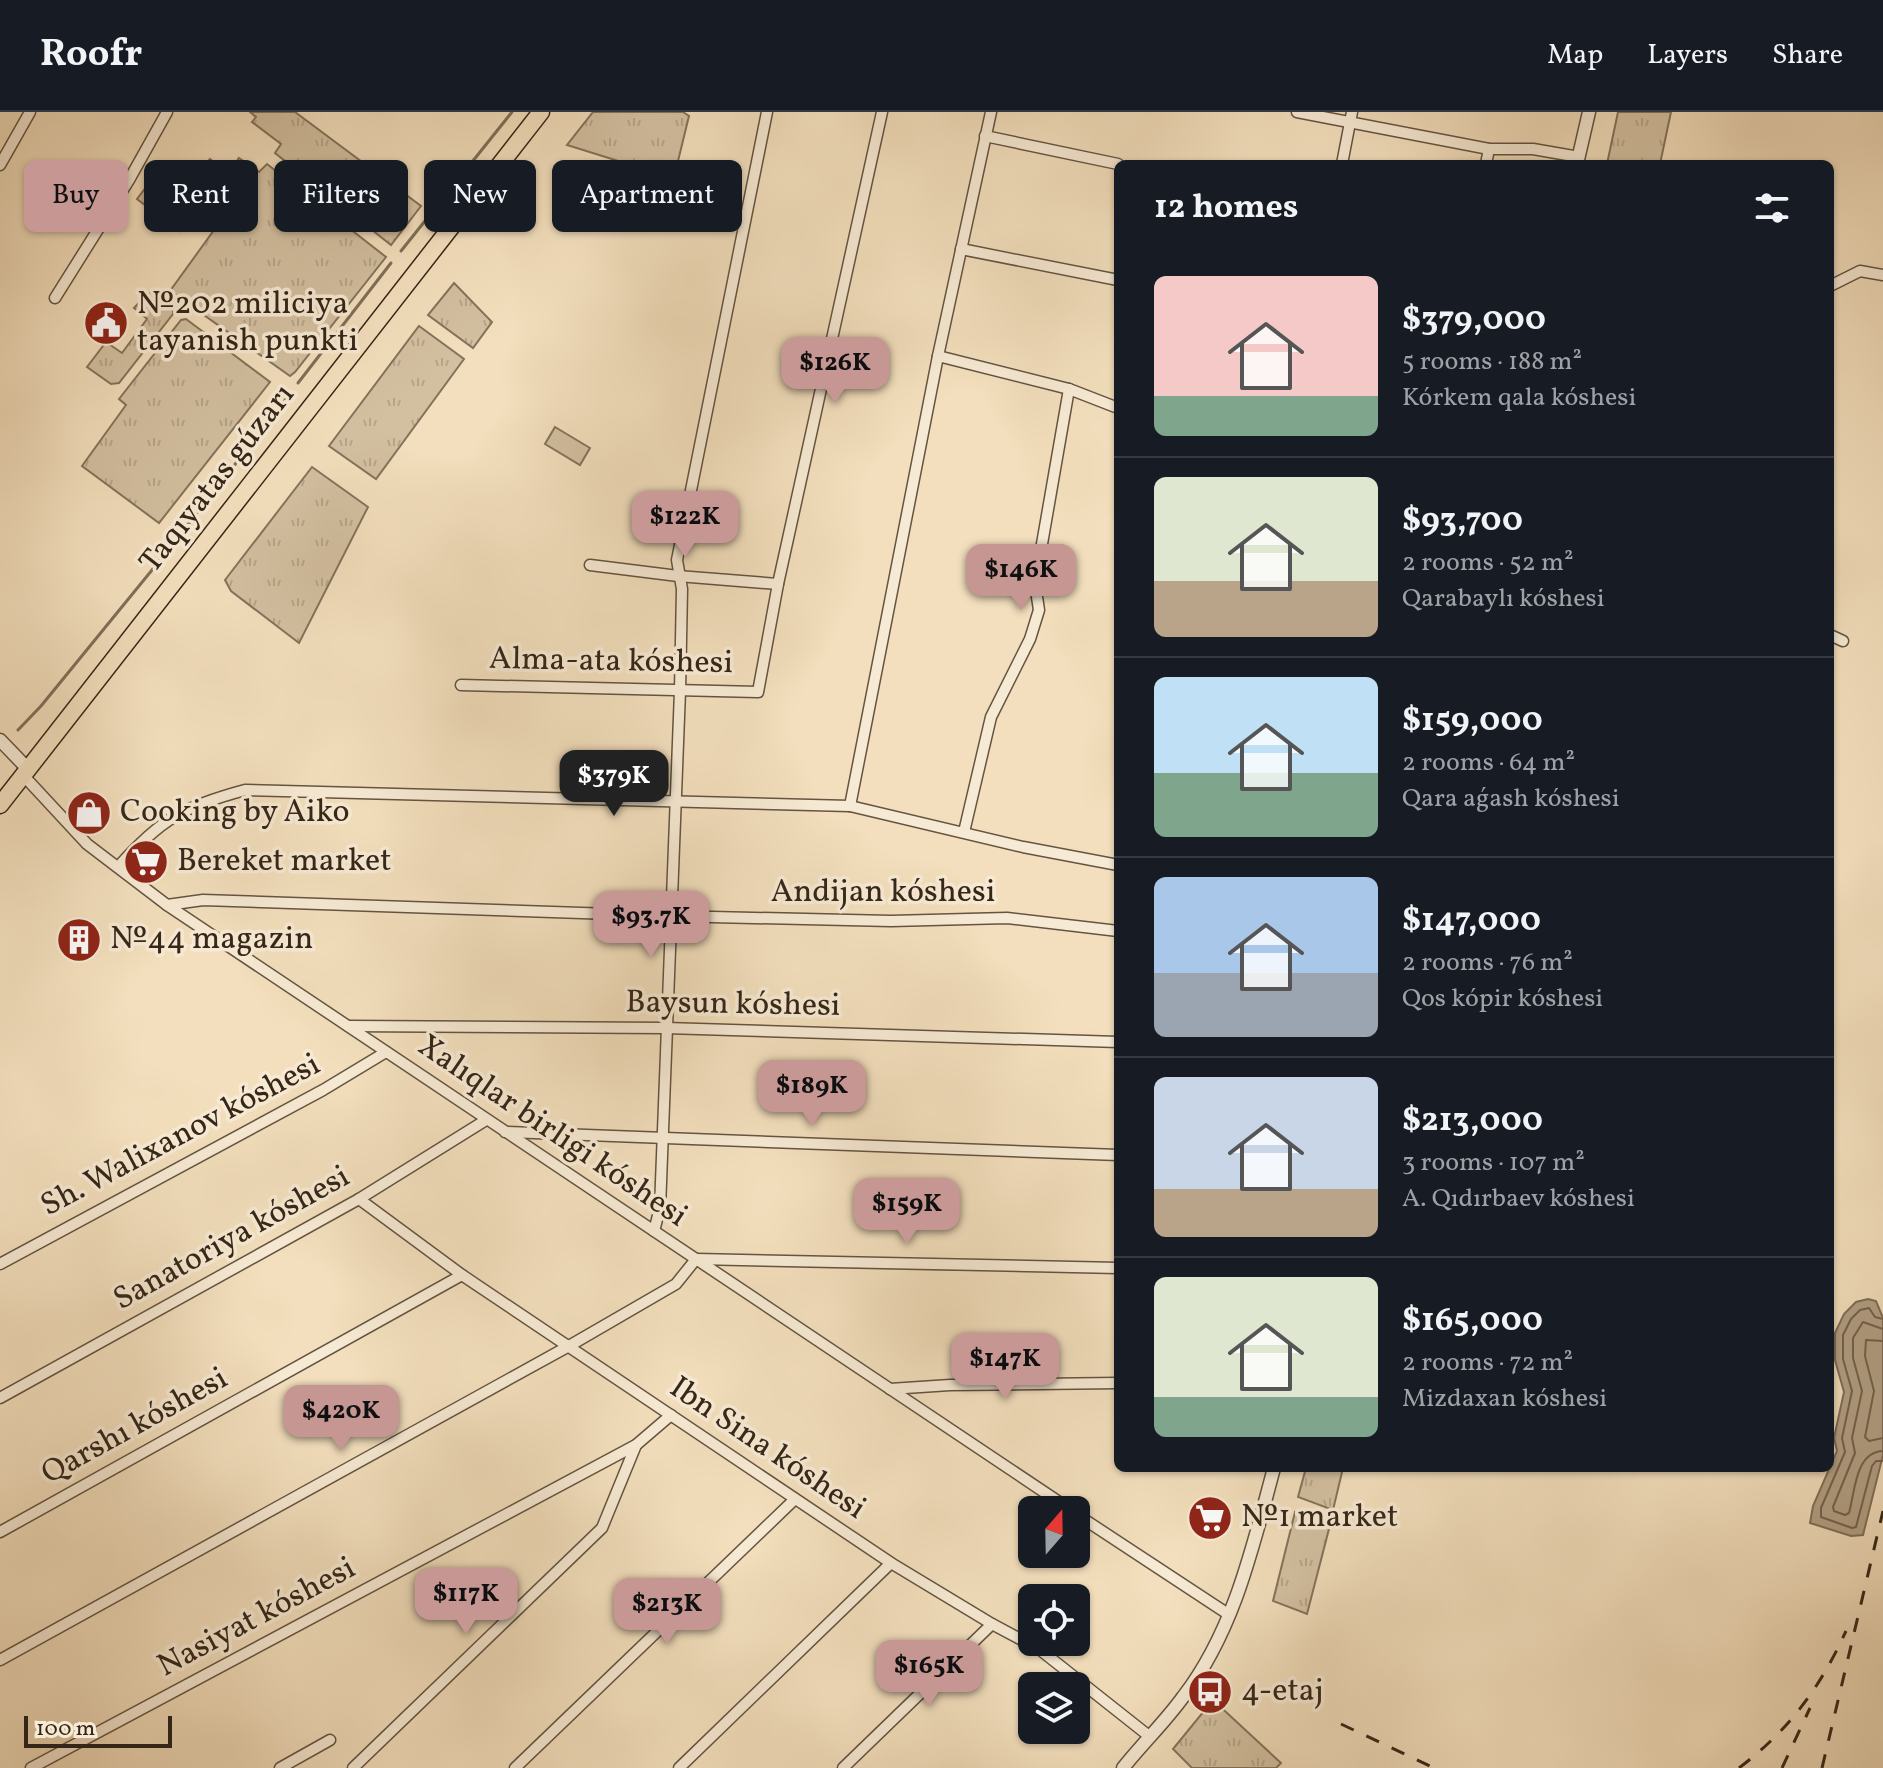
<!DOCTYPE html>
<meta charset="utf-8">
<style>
body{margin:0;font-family:Vollkorn,serif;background:#20242c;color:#f1f3f6;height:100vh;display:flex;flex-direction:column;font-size:30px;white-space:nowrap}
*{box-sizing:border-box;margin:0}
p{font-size:26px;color:#9ea1a6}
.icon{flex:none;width:44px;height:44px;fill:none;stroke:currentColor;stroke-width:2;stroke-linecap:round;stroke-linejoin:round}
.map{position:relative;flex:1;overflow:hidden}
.sheet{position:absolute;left:1114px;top:48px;width:720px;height:1312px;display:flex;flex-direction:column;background:#171b24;border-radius:12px;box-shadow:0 2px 6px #0004}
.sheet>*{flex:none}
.top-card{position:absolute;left:24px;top:48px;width:760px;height:72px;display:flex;gap:16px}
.needle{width:52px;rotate:20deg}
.buttons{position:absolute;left:1018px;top:1384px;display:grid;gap:16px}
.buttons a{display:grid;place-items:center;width:72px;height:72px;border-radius:12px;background:#171b24;box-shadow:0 2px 6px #0004;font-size:40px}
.scale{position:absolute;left:24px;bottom:20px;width:148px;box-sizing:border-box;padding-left:8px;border:4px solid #352618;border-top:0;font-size:22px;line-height:28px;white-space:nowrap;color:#352618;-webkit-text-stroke:6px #f7ead4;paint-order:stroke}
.price{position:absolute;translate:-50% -68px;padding:0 18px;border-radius:16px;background:#c59692;color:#111;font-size:26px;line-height:52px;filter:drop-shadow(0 2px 4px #0008)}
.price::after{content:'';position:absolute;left:50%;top:48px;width:24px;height:18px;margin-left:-12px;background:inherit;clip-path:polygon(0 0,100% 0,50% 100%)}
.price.current{background:#222;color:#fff}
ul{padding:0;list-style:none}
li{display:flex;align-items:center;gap:24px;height:200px;padding:0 40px}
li+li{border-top:2px solid #363941}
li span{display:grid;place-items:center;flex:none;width:224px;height:160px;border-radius:12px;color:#555}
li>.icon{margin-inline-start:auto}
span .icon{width:96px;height:96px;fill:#fffc;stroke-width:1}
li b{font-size:34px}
h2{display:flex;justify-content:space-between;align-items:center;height:96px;padding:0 40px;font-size:34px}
.chip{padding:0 28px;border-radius:12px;background:#171b24;box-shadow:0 2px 6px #0004;font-size:28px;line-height:72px}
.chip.current{background:#c59692;color:#111}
header{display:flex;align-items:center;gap:48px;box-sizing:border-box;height:112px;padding:0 40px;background:#171b24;border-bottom:2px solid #363941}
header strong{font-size:38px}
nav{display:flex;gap:44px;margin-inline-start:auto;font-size:28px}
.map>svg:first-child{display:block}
.grass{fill:url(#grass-tufts);stroke:#84735c;stroke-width:2}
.garden{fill:#d3c0a1;stroke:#84735c;stroke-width:2}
.water{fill:#b2a085;stroke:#806f59;stroke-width:2}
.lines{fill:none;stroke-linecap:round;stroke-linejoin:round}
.shore{stroke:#74634e;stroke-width:2}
.stream{stroke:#806f59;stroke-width:3}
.minor-casing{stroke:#645441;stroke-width:13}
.tertiary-casing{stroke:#645441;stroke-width:15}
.trunk-casing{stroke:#352618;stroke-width:19}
.minor{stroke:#f7ead4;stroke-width:10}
.tertiary{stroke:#f7ead4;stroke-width:12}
.trunk{stroke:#f3dfbd;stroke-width:16}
.rail{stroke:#352618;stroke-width:3;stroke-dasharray:14 14;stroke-linecap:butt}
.labels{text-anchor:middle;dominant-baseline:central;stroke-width:7;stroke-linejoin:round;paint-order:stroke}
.poi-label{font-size:32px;fill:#352618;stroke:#f7ead4;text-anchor:start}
.street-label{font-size:32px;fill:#352618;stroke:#f7ead4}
</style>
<header>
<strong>Roofr</strong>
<nav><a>Map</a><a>Layers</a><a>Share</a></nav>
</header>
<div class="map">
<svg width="1883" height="1656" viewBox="0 0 1883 1656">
<defs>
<pattern id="grass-tufts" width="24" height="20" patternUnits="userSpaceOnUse" patternTransform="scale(2)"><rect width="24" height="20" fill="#d3c0a1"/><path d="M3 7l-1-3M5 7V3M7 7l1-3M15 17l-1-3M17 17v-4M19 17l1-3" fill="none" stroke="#b6a58a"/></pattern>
</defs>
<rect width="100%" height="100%" fill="#f3dfbd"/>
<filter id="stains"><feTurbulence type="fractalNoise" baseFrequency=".0025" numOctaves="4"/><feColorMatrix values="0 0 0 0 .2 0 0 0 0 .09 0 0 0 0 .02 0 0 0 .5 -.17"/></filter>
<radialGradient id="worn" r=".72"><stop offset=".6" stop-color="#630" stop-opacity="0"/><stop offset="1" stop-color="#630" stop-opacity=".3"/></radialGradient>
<g class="grass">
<polygon points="250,0 295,0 421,94 391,133 275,41 281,32 252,10 256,5"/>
<polygon points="593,0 683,0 689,4 678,49 685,53 679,68 567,33"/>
<polygon points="1618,0 1671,0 1660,52 1607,52"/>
<polygon points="239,46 259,60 267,52 386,145 295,260 290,264 170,179 227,100 211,87"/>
<polygon points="454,171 492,210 473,236 428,203"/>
<polygon points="151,181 173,197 173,202 119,271 111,272 87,255 106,230 122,241 147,207 134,196 146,183"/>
<polygon points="186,207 270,270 159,411 82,354 126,293 119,287 181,208"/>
<polygon points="419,214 464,247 376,367 329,334"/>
<polygon points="312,355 368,395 299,531 231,479 225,468"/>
<polygon points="1306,1356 1343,1356 1333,1398 1298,1385"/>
<polygon points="1295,1400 1330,1413 1307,1502 1273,1489"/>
<polygon points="1213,1588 1281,1651 1276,1656 1192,1656 1173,1637"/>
</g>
<g class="garden">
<polygon points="210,47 227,60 202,92 185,78"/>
<polygon points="153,66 195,98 179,119 137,87"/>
<polygon points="555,315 590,336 580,353 545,332"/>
</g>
<polygon class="water" points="1868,1187 1876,1189 1883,1206 1883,1343 1863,1423 1851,1424 1810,1411 1813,1394 1837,1339 1834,1326 1844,1280 1835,1248 1835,1221 1844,1202 1856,1190"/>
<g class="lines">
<g class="shore">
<polyline points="1883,1207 1875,1205 1869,1196 1860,1198 1851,1207 1843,1223 1843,1247 1852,1279 1842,1326 1845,1340 1821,1396 1821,1405 1852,1416 1856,1415 1872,1354 1876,1349 1883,1349"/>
<path d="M1883 1217 1863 1210 1853 1226V1246L1862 1279 1852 1326 1855 1341 1833 1395 1834 1399 1845 1403 1849 1401C1855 1380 1855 1340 1883 1339"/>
<polyline points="1883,1229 1866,1228 1865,1244 1874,1279 1865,1325 1869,1329 1883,1326"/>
</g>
<g class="stream">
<polyline points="401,139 512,0"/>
<polyline points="298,271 391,151"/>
<polyline points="18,618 41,594 161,447 290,282"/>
</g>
<g class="minor-casing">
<g id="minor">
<polyline points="1297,0 1489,37 1533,37 1579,45"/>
<polyline points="985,24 1118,52"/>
<polyline points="1342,52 1352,0"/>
<polyline points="1486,52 1489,37"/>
<polyline points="0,53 30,0"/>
<polyline points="961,137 1118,168"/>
<polyline points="1830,174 1860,159 1883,163"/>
<polyline points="55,186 129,68 167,0"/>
<polyline points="938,244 1069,277 1118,296"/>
<polyline points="590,453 678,464 778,472"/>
<polyline points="1830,523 1843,529"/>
<polyline points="461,573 758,580 778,472 882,0"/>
<polyline points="23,663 87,732 167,793 1071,1398"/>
<polyline points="850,694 938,244 991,0"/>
<polyline points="964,720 991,605 1030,527 1039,498 1035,472 1069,277"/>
<path d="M118 755C161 707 182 695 245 678L850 694 1023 735 1118 753"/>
<polyline points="167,793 203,788 670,804 891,809 1007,806 1118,819"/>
<polyline points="348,914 666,916 1118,930"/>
<polyline points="505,1020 1118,1043"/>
<polyline points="359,1087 462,1163 891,1451 992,1512 1039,1537 1149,1624"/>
<polyline points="654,1119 660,1096 680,579 682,477 677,448 767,0"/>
<polyline points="0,1152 323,978 386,940"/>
<polyline points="890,1277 950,1273 1118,1271"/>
<polyline points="0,1286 359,1087 486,1008"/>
<polyline points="1076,1402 1228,1502"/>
<polyline points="0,1420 462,1163"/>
<polyline points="0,1548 569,1234 676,1172 696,1147 1118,1156"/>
<polyline points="31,1656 636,1333 671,1303"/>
<polyline points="280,1656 330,1628"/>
<polyline points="353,1656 602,1416 636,1333"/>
<polyline points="515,1656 795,1387"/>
<polyline points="679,1656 891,1451"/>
<polyline points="843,1656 992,1512"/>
</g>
</g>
<g class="tertiary-casing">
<g id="tertiary">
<polyline points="1577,52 1589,0"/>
<polyline points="0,628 28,657"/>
<path d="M1123 1656C1142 1632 1165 1610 1183 1585 1234 1519 1253 1434 1274 1356"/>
</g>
</g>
<g class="trunk-casing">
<polyline id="trunk" points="0,693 541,0"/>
</g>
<use href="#minor" class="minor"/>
<use href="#tertiary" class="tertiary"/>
<use href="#trunk" class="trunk"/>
<g class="rail">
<polyline points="1341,1612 1434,1656"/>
<path d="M1739 1656C1789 1618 1820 1576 1846 1519"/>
<polyline points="1782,1656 1810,1596"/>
<polyline points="1822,1656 1883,1399"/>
</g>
</g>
<defs>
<g id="civic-disc" transform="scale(2.3)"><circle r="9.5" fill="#8f2418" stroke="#f7ead4"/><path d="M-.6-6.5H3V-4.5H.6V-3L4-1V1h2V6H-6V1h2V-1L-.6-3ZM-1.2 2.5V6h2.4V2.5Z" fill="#fff"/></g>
<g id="shop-disc" transform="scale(2.3)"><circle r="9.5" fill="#8f2418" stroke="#f7ead4"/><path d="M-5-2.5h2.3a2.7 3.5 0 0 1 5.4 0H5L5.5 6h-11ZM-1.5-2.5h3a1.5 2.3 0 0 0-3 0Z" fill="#fff"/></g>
<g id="supermarket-disc" transform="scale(2.3)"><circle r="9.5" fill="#8f2418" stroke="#f7ead4"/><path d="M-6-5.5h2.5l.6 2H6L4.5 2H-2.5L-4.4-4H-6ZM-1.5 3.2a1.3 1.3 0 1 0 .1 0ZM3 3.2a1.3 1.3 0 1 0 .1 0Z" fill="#fff"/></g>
<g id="building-disc" transform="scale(2.3)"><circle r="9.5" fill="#8f2418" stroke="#f7ead4"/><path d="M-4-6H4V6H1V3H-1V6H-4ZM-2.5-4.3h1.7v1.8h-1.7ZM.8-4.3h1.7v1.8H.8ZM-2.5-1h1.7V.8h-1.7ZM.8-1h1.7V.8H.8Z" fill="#fff"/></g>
<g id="bus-disc" transform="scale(2.3)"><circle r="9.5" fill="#8f2418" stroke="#f7ead4"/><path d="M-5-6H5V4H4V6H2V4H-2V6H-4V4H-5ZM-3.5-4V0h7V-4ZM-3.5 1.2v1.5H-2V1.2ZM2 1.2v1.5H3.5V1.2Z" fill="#fff"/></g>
</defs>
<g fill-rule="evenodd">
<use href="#civic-disc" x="106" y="211"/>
<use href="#shop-disc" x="89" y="701"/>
<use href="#supermarket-disc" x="146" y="750"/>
<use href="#building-disc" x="79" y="828"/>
<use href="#supermarket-disc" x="1210" y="1406"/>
<use href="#bus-disc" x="1210" y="1580"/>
</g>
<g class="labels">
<g class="poi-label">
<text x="137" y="193">№202 miliciya<tspan x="137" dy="37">tayanish punkti</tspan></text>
<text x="120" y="701">Cooking by Aiko</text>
<text x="177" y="750">Bereket market</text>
<text x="110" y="828">№44 magazin</text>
<text x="1241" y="1406">№1 market</text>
<text x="1241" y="1580">4-etaj</text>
</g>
<g class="street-label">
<text transform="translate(218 367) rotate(-52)">Taqıyatas gúzarı</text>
<text transform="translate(611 550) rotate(1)">Alma-ata kóshesi</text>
<text x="883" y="781">Andijan kóshesi</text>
<text transform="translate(733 893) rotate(1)">Baysun kóshesi</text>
<text transform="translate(552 1020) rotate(34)">Xalıqlar birligi kóshesi</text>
<text transform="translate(181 1024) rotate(-28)">Sh. Walixanov kóshesi</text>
<text transform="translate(232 1127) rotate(-29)">Sanatoriya kóshesi</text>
<text transform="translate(135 1315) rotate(-29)">Qarshı kóshesi</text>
<text transform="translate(767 1337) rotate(34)">Ibn Sina kóshesi</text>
<text transform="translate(257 1506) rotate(-28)">Nasiyat kóshesi</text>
</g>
</g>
<rect width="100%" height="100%" filter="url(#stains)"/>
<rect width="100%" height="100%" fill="url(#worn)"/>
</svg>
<div class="buttons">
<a><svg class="needle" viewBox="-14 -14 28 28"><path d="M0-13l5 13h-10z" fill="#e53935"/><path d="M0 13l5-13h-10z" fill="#9ea1a6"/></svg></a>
<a><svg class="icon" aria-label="locate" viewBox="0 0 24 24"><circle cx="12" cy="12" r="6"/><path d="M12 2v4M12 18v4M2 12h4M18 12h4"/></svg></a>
<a><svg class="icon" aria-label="layers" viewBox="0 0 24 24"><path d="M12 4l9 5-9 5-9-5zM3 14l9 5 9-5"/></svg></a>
</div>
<div class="scale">100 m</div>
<b class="price" style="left:835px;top:293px">$126K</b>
<b class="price" style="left:685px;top:447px">$122K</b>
<b class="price" style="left:1021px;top:500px">$146K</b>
<b class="price current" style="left:614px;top:706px">$379K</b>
<b class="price" style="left:651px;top:847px">$93.7K</b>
<b class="price" style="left:812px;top:1016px">$189K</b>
<b class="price" style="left:907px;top:1134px">$159K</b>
<b class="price" style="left:1005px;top:1289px">$147K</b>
<b class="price" style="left:341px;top:1341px">$420K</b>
<b class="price" style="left:466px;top:1524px">$117K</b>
<b class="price" style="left:667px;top:1534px">$213K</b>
<b class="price" style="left:929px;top:1596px">$165K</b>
<div class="top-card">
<a class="chip current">Buy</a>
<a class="chip">Rent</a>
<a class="chip">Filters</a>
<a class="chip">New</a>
<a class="chip">Apartment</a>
</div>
<section class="sheet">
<h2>12 homes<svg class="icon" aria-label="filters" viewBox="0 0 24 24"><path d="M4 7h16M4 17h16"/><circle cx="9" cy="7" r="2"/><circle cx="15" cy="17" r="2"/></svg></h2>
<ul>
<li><span style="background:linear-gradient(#f6c9c9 75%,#7fa58c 0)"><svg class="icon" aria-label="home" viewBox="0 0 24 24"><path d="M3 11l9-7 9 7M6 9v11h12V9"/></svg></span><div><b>$379,000</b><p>5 rooms · 188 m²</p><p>Kórkem qala kóshesi</p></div></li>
<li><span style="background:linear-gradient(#dfe7d0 65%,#b9a48a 0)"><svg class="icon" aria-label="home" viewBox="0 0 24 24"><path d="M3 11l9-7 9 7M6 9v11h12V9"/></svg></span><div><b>$93,700</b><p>2 rooms · 52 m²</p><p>Qarabaylı kóshesi</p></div></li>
<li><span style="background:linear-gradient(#bfe0f5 60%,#7fa58c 0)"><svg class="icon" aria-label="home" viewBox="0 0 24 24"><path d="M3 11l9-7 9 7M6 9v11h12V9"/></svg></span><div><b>$159,000</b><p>2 rooms · 64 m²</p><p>Qara aǵash kóshesi</p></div></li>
<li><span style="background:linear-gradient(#a9c7e8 60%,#9aa5b1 0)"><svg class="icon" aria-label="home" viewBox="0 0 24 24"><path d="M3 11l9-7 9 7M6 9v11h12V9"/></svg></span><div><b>$147,000</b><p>2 rooms · 76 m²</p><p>Qos kópir kóshesi</p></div></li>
<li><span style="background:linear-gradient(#c9d6e8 70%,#b9a48a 0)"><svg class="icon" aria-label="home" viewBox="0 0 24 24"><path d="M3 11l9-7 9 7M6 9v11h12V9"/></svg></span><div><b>$213,000</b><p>3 rooms · 107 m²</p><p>A. Qıdırbaev kóshesi</p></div></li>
<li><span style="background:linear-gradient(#dfe7d0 75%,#7fa58c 0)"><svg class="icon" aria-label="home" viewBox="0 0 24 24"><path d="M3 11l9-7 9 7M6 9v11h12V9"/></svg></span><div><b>$165,000</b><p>2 rooms · 72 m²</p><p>Mizdaxan kóshesi</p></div></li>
</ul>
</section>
</div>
